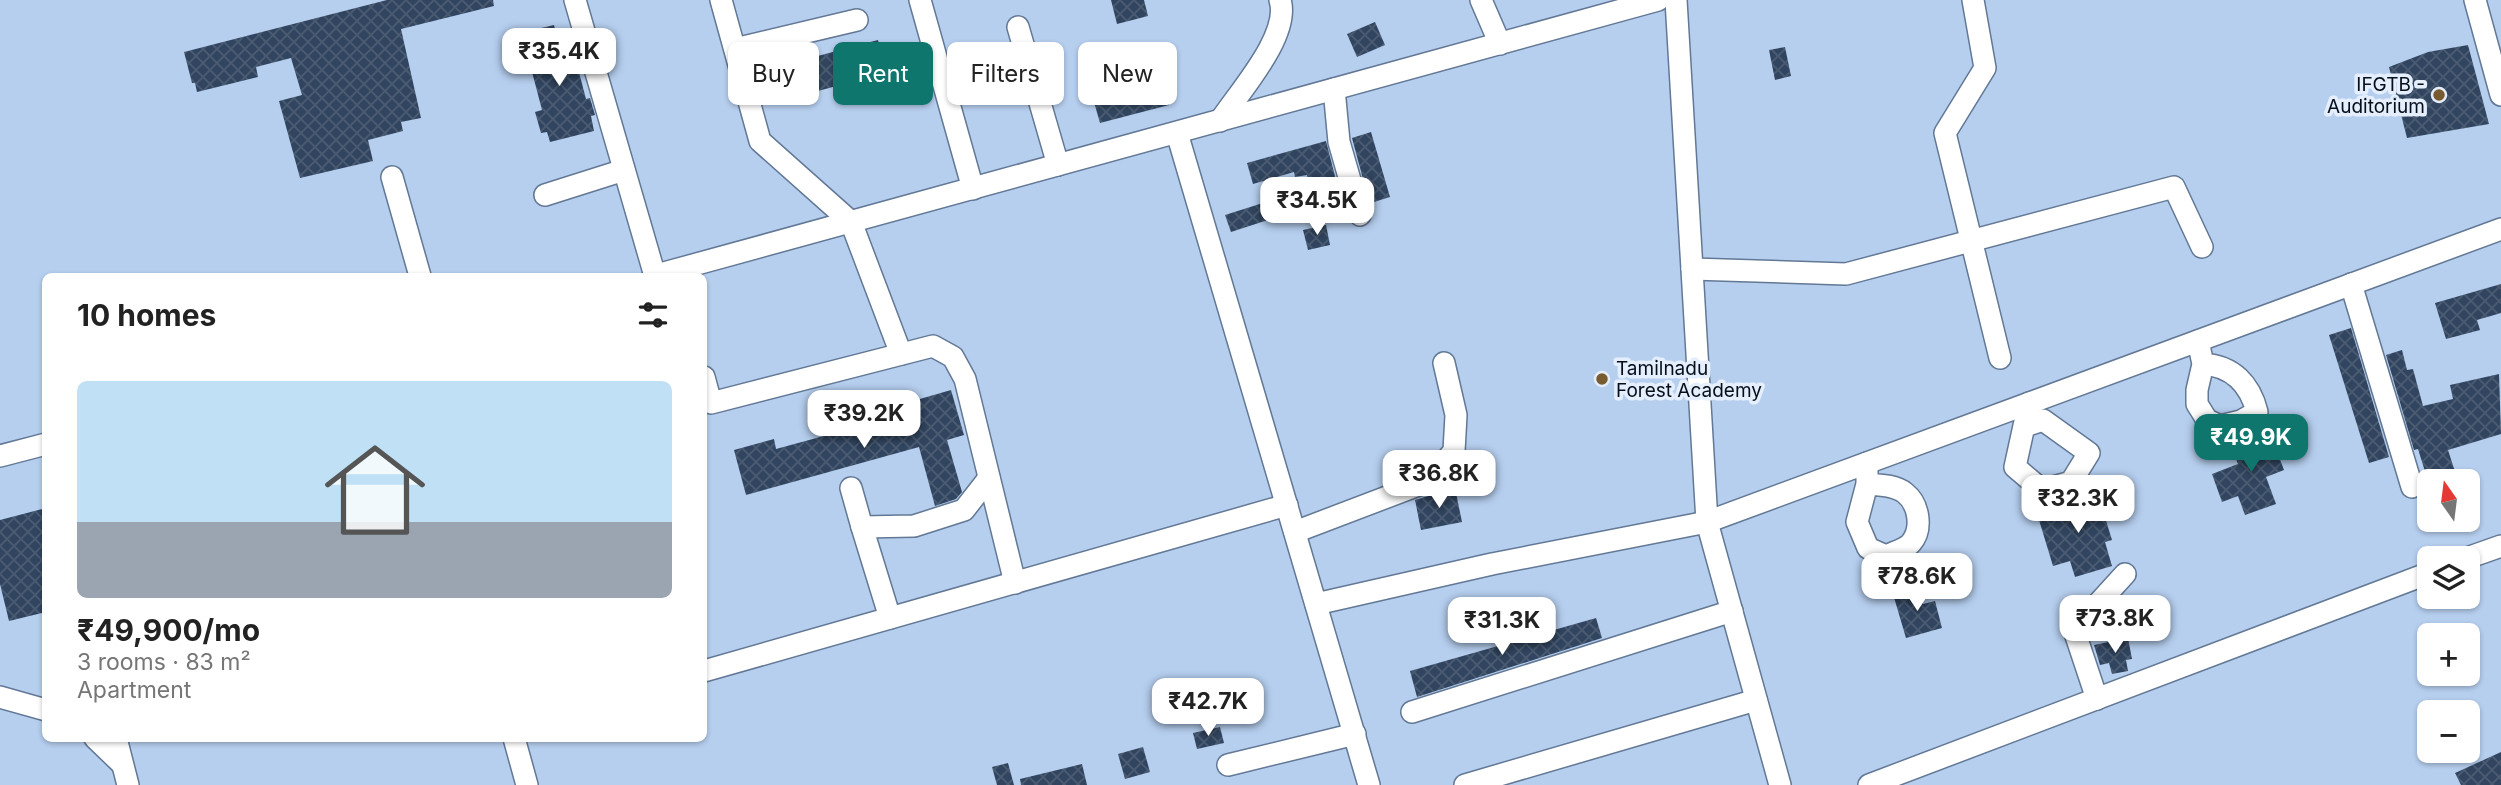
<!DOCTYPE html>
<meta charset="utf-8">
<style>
body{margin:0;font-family:Inter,sans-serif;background:#f6f6f6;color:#222;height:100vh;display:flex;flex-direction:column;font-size:26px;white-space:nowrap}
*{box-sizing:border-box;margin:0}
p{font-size:23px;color:#767676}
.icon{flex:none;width:38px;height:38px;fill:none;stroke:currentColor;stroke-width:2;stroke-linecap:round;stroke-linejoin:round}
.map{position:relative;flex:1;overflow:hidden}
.details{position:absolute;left:42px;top:273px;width:665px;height:469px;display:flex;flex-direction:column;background:#fff;border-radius:10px;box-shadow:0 2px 5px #0004}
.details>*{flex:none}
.top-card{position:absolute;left:728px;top:42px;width:665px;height:63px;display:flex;gap:14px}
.needle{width:46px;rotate:346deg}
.tools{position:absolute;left:2417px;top:469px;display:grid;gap:14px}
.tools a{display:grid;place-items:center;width:63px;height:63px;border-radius:10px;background:#fff;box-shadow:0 2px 5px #0004;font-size:35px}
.price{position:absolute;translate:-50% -60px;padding:0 16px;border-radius:14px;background:#fff;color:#222;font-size:23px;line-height:46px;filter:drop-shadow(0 2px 4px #0008)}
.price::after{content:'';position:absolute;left:50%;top:42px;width:21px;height:16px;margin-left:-10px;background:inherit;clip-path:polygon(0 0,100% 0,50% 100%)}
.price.selected{background:#0f766e;color:#fff}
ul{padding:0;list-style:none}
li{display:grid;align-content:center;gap:14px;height:371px;padding:0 35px}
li+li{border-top:2px solid #e0e0e0}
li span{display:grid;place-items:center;height:217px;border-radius:10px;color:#555}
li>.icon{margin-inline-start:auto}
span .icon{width:126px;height:126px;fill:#fffc;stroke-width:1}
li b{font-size:30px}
h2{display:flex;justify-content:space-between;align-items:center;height:84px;padding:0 35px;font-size:30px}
.pill{padding:0 24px;border-radius:10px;background:#fff;box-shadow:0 2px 5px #0004;font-size:24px;line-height:63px}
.pill.selected{background:#0f766e;color:#fff}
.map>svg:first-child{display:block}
.building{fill:url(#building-cross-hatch)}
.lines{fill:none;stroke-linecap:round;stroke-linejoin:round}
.minor-casing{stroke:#627895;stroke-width:24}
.minor{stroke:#fff;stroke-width:21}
.poi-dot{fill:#795b30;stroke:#e4eefc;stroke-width:2.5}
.labels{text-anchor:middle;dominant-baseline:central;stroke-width:7;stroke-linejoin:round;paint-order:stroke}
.poi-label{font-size:19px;fill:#060e19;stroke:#e4eefc;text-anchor:end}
</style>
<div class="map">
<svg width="2501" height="785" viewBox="0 0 2501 785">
<defs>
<pattern id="building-cross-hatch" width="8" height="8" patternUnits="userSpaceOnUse" patternTransform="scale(1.75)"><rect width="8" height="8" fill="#314560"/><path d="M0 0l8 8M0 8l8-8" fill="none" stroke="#4b5c72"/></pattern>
</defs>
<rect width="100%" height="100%" fill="#b6cfef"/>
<g class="building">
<polygon points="387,0 493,0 494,6 401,29 421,118 401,122 403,131 368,140 373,161 300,178 279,101 302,95 291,58 256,67 258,77 197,92 195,83 192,83 184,52"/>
<polygon points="1111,0 1144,0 1148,16 1117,24"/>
<polygon points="1375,22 1385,45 1357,57 1347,34"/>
<polygon points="554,25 558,41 570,38 586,99 590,98 595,115 591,116 594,131 550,142 547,132 541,133 535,112 542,110 526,49 541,45 537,29"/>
<polygon points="878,40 883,58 892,55 896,70 792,98 788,82 799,79 795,62"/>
<polygon points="2468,45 2489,124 2407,138 2389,67 2428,52"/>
<polygon points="1785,47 1791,76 1775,80 1769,50"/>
<polygon points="1156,56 1169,105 1100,123 1092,95 1123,86 1118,66"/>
<polygon points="1371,132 1390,197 1374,202 1367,178 1363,179 1352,138"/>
<polygon points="1326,141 1337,184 1310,190 1307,175 1295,177 1294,172 1253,184 1247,163"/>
<polygon points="1266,202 1271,219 1231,232 1225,215"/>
<polygon points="1326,225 1330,245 1308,250 1303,230"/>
<polygon points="2501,284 2501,313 2477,320 2480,330 2446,339 2435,303"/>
<polygon points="2351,328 2389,457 2369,463 2329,335"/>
<polygon points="2402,350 2407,370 2413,369 2423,406 2453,399 2450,385 2499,374 2501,434 2448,450 2458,481 2428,481 2418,449 2414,450 2386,355"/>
<polygon points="951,390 964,435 947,440 962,492 956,499 935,506 919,447 746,495 734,450 774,439 776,449 916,411 913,401"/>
<polygon points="2270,433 2284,470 2266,477 2276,504 2245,515 2238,496 2222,502 2212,474 2238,464 2231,447"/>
<polygon points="1455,488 1462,522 1421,530 1415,500"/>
<polygon points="2076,493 2079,504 2099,498 2112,540 2105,542 2112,566 2075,577 2070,561 2053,566 2039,520 2054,515 2050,501"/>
<polygon points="46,508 46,612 9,621 0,584 0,520"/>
<polygon points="1918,587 1923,604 1935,601 1942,628 1906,638 1893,594"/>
<polygon points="1596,618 1602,638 1417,697 1410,671"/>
<polygon points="2128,638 2132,659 2126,660 2128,671 2112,674 2109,663 2100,665 2094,645"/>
<polygon points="1220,727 1224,743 1197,749 1193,733"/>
<polygon points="1143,747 1150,772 1125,779 1118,754"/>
<polygon points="2501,752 2501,785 2461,785 2455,773"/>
<polygon points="1008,763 1014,785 997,785 992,767"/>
<polygon points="1082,764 1087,785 1021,785 1020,779"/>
</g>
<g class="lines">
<g class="minor-casing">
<g id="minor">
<polyline points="575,0 655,276"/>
<polyline points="721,0 760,141 851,222 901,354"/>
<polyline points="920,0 973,189"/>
<polyline points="1481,0 1500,44"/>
<polyline points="1676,0 1707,522 1780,785"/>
<polyline points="1973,0 1985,68 1945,133 2000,358"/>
<polyline points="2475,0 2501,95"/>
<polyline points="1018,27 1058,165"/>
<polyline points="735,49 857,20"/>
<polyline points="1334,89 1339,142 1360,215"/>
<path d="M1220 121C1239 92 1291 35 1280 0"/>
<polyline points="1177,133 1369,785"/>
<polyline points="392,177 420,276"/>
<polyline points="545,195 624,170"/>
<polyline points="1692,269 1846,274 2174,187 2202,247"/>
<polyline points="653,276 1658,0"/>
<polyline points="2351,284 2412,487"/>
<path d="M2198 341 2203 364 2197 390V404L2207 420 2220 426 2241 421 2257 412C2250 384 2233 366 2203 364"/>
<polyline points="704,377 711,403 933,346 953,357 965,379 1015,583"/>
<polyline points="2025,426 2043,420 2089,453 2071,482 2042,490 2015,467 2029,403"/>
<polyline points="0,456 46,444"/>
<path d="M1867 484C1879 485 1895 485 1905 493 1919 504 1923 529 1911 543 1906 549 1894 552 1886 556L1868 548 1857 522 1867 484V463"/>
<polyline points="851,488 862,527"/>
<polyline points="1295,532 1429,481 1454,451 1456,415 1444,363"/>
<polyline points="2467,558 2501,546"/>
<polyline points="1316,604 1492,564 1707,522 2501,229"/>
<polyline points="890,618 862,527 914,526 964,510 989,478"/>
<polyline points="704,671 1287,505"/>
<polyline points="0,697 46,710"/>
<polyline points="2097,699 2074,630 2125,574"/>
<polyline points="1412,712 1732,611"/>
<polyline points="95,738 122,764"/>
<polyline points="116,738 128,785"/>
<polyline points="514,738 527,785"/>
<polyline points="1228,765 1355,734"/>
<polyline points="1465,785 1756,700"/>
<polyline points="1869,785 2429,573"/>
</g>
</g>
<use href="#minor" class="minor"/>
</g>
<g class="poi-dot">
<circle cx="2439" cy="95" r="7"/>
<circle cx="1602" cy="379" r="7"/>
</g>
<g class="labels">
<g class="poi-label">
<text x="2425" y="84">IFGTB -<tspan x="2425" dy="22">Auditorium</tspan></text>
<text x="1616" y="368" text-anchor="start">Tamilnadu<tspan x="1616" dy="22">Forest Academy</tspan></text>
</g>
</g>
</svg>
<div class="tools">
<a><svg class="needle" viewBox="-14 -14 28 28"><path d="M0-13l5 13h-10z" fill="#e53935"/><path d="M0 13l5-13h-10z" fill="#767676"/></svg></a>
<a><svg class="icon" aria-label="layers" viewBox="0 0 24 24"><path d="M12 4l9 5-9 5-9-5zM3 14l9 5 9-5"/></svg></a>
<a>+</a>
<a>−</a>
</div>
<b class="price" style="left:559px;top:88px">₹35.4K</b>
<b class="price" style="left:1317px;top:237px">₹34.5K</b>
<b class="price" style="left:864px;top:450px">₹39.2K</b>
<b class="price selected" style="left:2251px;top:474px">₹49.9K</b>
<b class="price" style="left:1439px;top:510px">₹36.8K</b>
<b class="price" style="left:2078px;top:535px">₹32.3K</b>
<b class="price" style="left:1917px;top:613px">₹78.6K</b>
<b class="price" style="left:2115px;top:655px">₹73.8K</b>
<b class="price" style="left:1502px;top:657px">₹31.3K</b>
<b class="price" style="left:1208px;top:738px">₹42.7K</b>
<div class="top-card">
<a class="pill">Buy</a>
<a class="pill selected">Rent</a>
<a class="pill">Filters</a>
<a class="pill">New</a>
</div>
<section class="details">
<h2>10 homes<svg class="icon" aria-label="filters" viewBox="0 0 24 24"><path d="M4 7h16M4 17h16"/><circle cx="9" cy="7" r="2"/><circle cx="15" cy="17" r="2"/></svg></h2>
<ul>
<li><span style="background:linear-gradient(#bfe0f5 65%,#9aa5b1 0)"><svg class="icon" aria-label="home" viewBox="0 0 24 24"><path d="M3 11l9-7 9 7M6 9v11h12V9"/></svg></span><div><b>₹49,900/mo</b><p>3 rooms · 83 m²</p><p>Apartment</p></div></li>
</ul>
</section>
</div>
